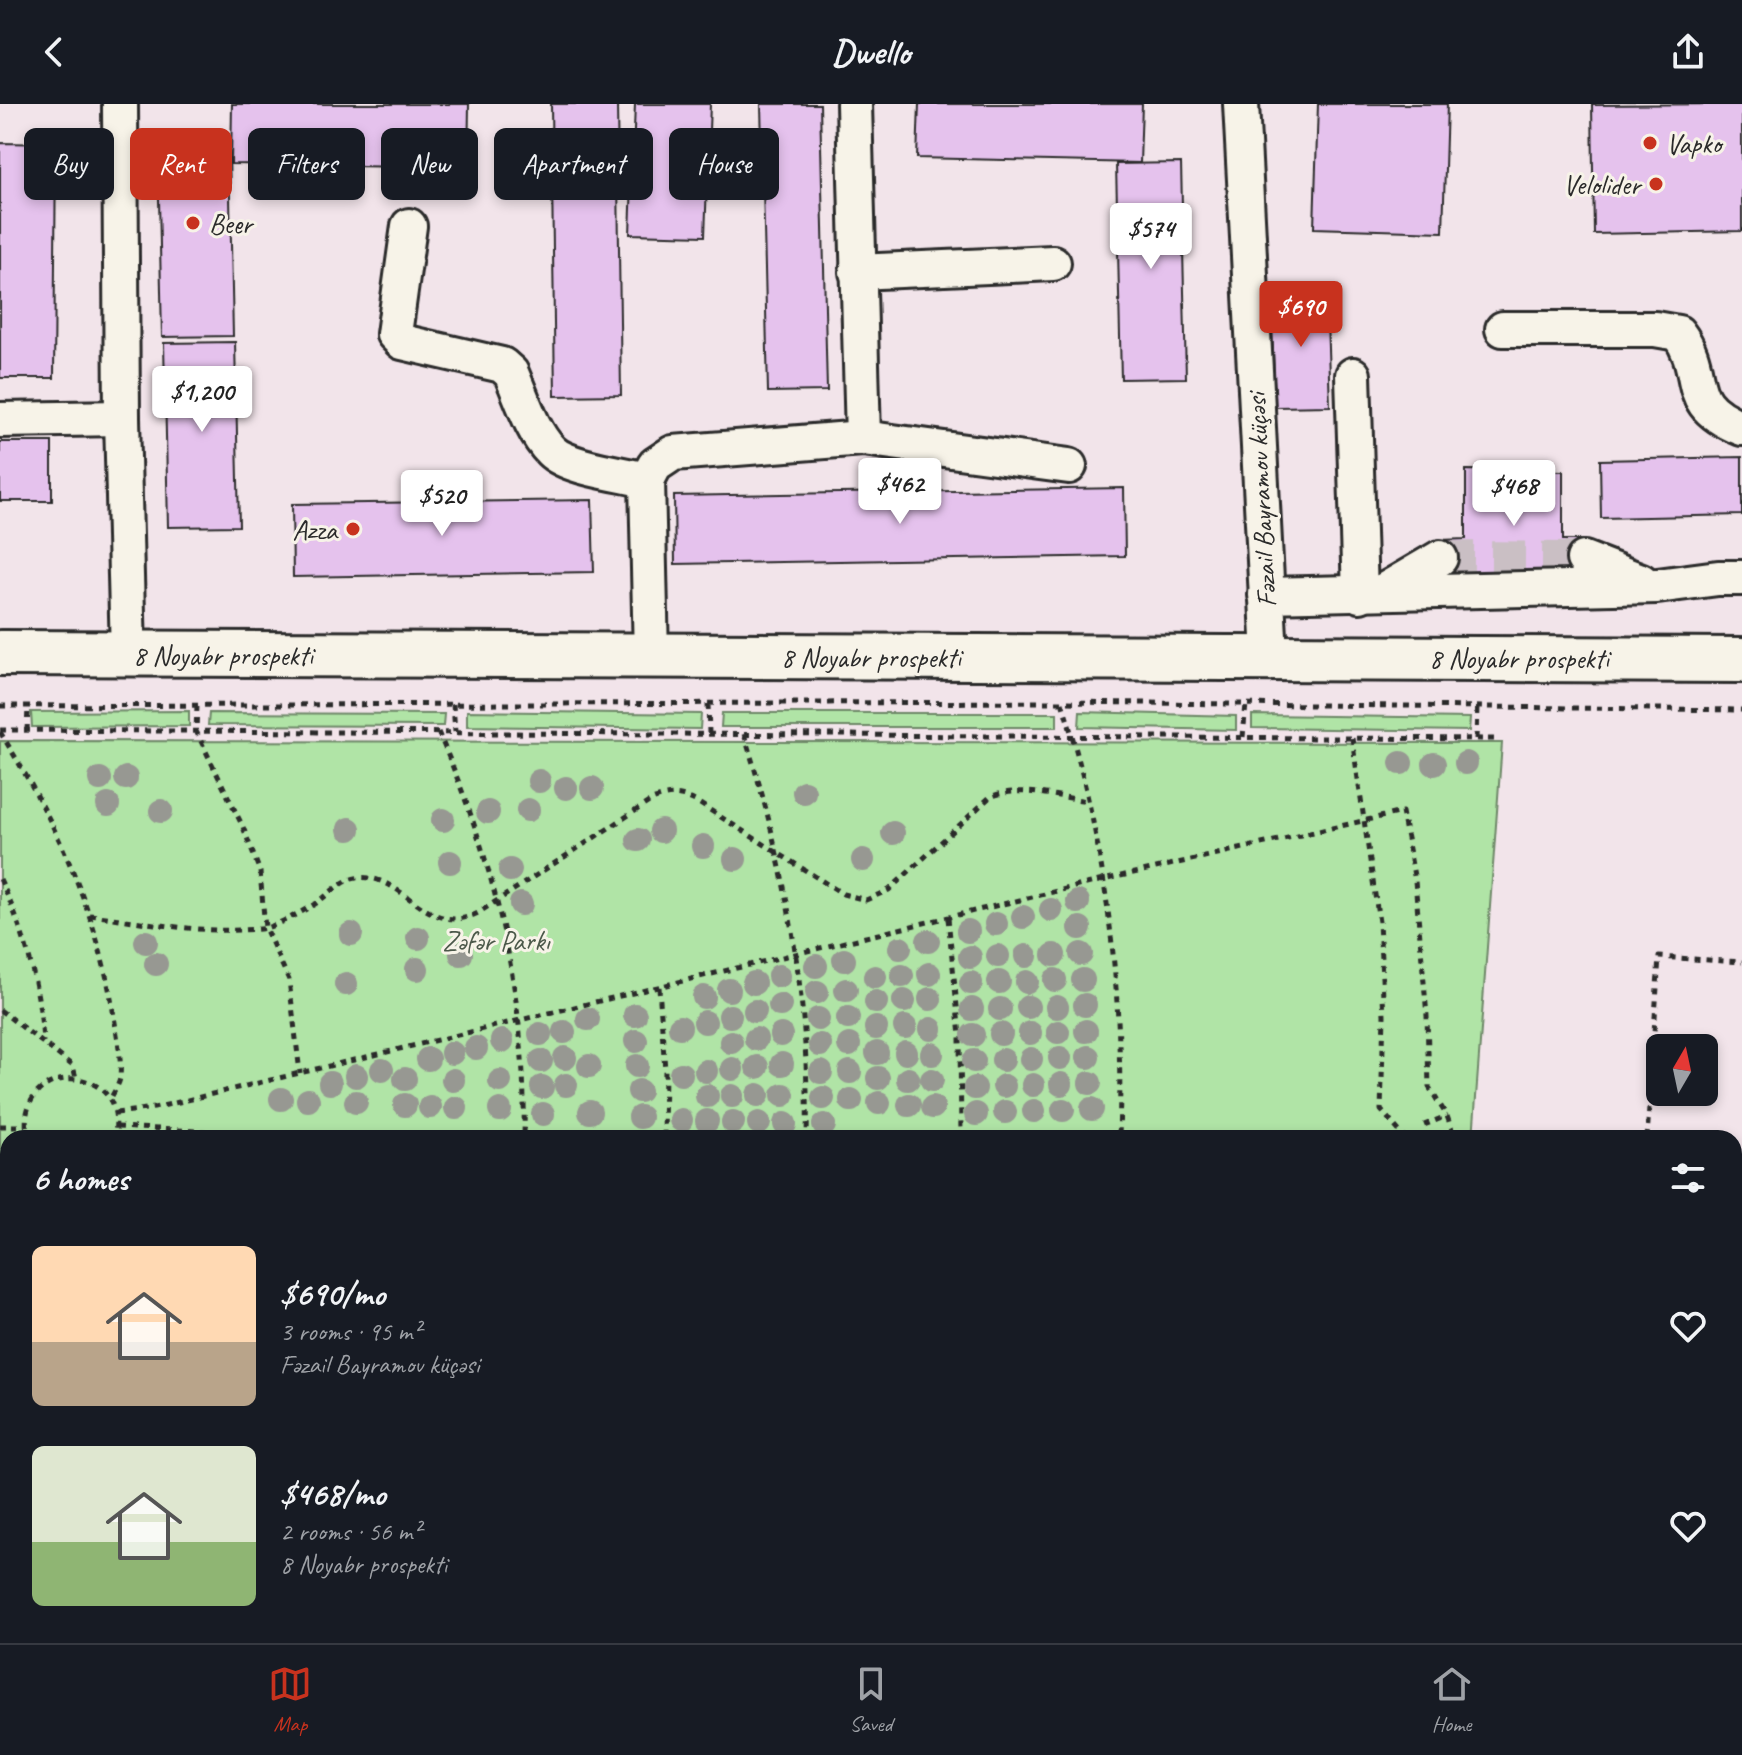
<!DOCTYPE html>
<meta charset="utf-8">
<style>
body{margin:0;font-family:Caveat,sans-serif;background:#20242c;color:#f1f3f6;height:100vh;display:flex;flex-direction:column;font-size:30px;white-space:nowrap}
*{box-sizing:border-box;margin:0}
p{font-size:26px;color:#9ea1a6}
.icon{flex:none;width:44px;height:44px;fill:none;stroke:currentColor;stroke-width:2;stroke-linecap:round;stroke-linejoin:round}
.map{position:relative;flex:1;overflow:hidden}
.side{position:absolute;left:0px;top:1026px;width:1742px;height:514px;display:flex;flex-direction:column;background:#171b24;border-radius:24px 24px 0 0;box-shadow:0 4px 12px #0003}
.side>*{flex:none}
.banner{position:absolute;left:24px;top:24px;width:800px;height:72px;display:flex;gap:16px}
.needle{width:52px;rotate:9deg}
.tools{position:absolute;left:1646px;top:930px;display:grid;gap:16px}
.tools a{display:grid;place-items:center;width:72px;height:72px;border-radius:12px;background:#171b24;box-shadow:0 4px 12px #0003;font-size:40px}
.price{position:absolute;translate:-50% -68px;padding:0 18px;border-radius:8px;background:#fff;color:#222;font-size:26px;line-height:52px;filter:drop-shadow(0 2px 4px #0008)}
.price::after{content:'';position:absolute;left:50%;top:48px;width:24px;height:18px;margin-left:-12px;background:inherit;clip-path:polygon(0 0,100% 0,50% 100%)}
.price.on{background:#c8321e;color:#fff}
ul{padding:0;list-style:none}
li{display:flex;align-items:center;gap:24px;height:200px;padding:0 32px}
li span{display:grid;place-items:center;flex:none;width:224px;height:160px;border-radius:12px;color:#555}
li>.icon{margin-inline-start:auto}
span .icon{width:96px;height:96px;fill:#fffc;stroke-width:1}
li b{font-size:34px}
h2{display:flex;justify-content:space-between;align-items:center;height:96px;padding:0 32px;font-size:34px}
.pill{padding:0 28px;border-radius:12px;background:#171b24;box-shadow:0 4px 12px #0003;font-size:28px;line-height:72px}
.pill.on{background:#c8321e;color:#fff}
header{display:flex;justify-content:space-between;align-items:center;height:104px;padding:0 32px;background:#171b24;font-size:36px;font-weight:600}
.dock{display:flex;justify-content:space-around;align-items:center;height:112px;border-top:2px solid #363941;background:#171b24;font-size:22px;color:#9ea1a6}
.dock a{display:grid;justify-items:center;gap:4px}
.dock .on{color:#c8321e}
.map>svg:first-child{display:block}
.green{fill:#b0e4a6;stroke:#6e8868;stroke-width:2}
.building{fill:#e5c2ed;stroke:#2b2b2b;stroke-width:2}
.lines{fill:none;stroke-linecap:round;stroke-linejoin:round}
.minor-tunnel{stroke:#cabfc4;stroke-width:34;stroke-dasharray:34 17;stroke-linecap:butt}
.minor-casing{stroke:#2b2b2b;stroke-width:40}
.major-casing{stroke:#2b2b2b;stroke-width:48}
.highway-casing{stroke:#2b2b2b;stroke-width:50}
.path{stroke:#2b2b2b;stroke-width:5;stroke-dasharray:6 6;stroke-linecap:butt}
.minor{stroke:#f7f3e8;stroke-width:34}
.major{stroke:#f7f3e8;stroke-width:42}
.highway{stroke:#f7f3e8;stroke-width:44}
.tree{fill:#979892}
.poi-dot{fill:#c8321e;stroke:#f7f3e8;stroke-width:3}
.labels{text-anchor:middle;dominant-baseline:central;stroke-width:6;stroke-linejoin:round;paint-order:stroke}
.poi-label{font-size:28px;fill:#2b2b2b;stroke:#f7f3e8;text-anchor:start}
.street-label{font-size:28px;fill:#2b2b2b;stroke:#f7f3e8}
.park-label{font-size:28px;fill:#4c594a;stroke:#f7f3e8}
</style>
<header><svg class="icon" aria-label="back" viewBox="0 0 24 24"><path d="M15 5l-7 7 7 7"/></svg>Dwello<svg class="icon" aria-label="share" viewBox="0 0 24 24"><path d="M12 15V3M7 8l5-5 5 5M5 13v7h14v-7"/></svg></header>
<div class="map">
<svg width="1742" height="1539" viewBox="0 0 1742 1539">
<rect width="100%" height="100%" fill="#f2e4ea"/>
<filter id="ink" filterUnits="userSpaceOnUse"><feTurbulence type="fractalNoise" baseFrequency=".0125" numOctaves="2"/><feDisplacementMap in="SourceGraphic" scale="16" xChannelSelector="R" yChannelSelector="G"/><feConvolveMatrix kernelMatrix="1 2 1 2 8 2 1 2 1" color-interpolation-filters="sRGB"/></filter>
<g filter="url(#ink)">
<g class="green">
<polygon points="189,607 189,622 32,623 31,608"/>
<polygon points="467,607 701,610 700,625 467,622"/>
<polygon points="1080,608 1236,612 1236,626 1079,623"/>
<polygon points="209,609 444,610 443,622 208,621"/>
<polygon points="722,609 1057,609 1057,623 721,623"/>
<polygon points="1252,611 1470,614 1469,627 1252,624"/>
<polygon points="0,637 1502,639 1473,1034 8,1034 8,1404 0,1403"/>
</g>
<g class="building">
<polygon points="232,0 469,0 468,64 231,60"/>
<polygon points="551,0 617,0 621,291 555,292"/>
<polygon points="635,0 710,0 705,132 630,130"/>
<polygon points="761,0 820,0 827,287 768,288"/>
<polygon points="919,0 1142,0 1140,59 917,54"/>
<polygon points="1318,0 1447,0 1443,128 1314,124"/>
<polygon points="1742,0 1742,127 1594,130 1592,1"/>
<polygon points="0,39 56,40 54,274 0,274"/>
<polygon points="229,47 233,232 162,233 158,49"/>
<polygon points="1181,59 1186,274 1121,275 1116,60"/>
<polygon points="1326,187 1330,302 1275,303 1271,189"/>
<polygon points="235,238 239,422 168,423 164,239"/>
<rect x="0" y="338" width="52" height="59"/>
<polygon points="1742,353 1742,411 1601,414 1600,356"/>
<polygon points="1466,366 1563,367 1563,436 1584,436 1584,471 1441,471 1441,436 1466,435"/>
<polygon points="1124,384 1125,452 675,460 674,392"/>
<polygon points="592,396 594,468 293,473 292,400"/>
</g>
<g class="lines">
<polyline class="minor-tunnel" points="1440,454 1584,455"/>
<g class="minor-casing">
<g id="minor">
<polyline points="120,0 122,314 128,550"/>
<polyline points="854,0 863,334"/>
<polyline points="1241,0 1270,552"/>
<path d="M409 122 394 230 402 238 502 261 511 269C522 294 532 328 551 347 568 364 623 370 647 376"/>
<polyline points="857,168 1053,159"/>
<path d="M1503 225H1655L1678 229C1709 270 1678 299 1742 324"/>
<polyline points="1353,271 1360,491"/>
<polyline points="0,316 122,314"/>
<polyline points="1584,455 1641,477"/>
<polyline points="1382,488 1440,454"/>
<polyline points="1266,491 1657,482 1718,474 1742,474"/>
<polyline points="651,553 647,376 655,361 673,349 863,334 1069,362"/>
</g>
</g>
<g class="major-casing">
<g id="major">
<polyline points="0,1495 8,1495"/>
<polyline points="528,1532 628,1539"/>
</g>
</g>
<g class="highway-casing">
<path id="highway" d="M0 549C581 554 1161 551 1742 556"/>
</g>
<g class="path">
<path d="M1062 598C1106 738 1124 888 1119 1034"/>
<polyline points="453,600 455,628"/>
<polyline points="708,600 709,629"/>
<polyline points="0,602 1062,598 1742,606"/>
<polyline points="197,602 196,627 243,723 260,768 265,824 289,876 300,969"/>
<polyline points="0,626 1498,635"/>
<polyline points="27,627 28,602"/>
<path d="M0 628C54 714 96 805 113 906 116 927 122 952 120 974 119 981 113 989 110 996"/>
<path d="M438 628C495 757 527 893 524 1034"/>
<path d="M744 630C786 761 810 896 807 1034"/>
<polyline points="1243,633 1246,600"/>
<polyline points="1352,634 1379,818 1384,911 1381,1006 1405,1034"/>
<polyline points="1476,635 1477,603"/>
<path d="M0 775C24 826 40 882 43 938"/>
<path d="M90 811C140 817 191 828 241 826 249 825 258 826 266 824 282 819 301 808 315 800 329 791 339 777 356 774 403 767 426 835 478 809L652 696C670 689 681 690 697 698L843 790 866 796 889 786 990 693C1019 681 1058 693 1088 697"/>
<polyline points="948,814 960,932 961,1034"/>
<polyline points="659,883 665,966 664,1034"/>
<polyline points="0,906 73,962 76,974"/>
<polyline points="116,1009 154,1004 1103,776 1402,708 1415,777 1427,912 1429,983 1447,1012 1455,1034"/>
<polyline points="1424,1021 1447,1012"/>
<polyline points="0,1022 25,1022"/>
<polyline points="117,1023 336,1034"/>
<path d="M28 1034C10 955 132 955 114 1034"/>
<polyline points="1647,1034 1659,853 1742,858"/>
<polyline points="1734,1097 1742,1098"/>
<polyline points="0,1131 8,1126"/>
<polyline points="0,1222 8,1203"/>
<polyline points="1734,1328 1742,1329"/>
<polyline points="0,1361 8,1350"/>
<polyline points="0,1406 8,1407"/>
<polyline points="0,1434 8,1435"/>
<polyline points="1325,1532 1420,1539"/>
<polyline points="1430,1539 1430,1532"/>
</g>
<use href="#minor" class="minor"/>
<use href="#major" class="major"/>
<use href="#highway" class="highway"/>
</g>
<g class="tree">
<circle cx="1401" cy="659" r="12"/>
<circle cx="1466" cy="659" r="12"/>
<circle cx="1434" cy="660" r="12"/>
<circle cx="126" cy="674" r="12"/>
<circle cx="100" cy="675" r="12"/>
<circle cx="539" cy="677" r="12"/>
<circle cx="566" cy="684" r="12"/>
<circle cx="592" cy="684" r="12"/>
<circle cx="804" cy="688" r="12"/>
<circle cx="108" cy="701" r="12"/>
<circle cx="528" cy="706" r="12"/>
<circle cx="161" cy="707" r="12"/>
<circle cx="488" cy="708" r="12"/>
<circle cx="443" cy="716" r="12"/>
<circle cx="349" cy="725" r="12"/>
<circle cx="661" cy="727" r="12"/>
<circle cx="893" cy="729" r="12"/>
<circle cx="638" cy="736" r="12"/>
<circle cx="703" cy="742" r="12"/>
<circle cx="735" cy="755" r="12"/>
<circle cx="863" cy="756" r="12"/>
<circle cx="450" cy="758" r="12"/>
<circle cx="510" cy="766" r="12"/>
<circle cx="1078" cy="798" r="12"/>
<circle cx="521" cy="800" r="12"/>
<circle cx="1051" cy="806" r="12"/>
<circle cx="1023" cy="813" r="12"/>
<circle cx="996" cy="820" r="12"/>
<circle cx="1080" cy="824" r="12"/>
<circle cx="968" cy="827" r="12"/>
<circle cx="351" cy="830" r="12"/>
<circle cx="418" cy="834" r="12"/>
<circle cx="928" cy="837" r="12"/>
<circle cx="146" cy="838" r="12"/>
<circle cx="900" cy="844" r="12"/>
<circle cx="461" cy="850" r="12"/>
<circle cx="1081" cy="850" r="12"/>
<circle cx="1054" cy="851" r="12"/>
<circle cx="998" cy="852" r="12"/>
<circle cx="1026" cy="852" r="12"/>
<circle cx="970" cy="853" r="12"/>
<circle cx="844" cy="856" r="12"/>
<circle cx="156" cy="860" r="12"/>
<circle cx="816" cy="862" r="12"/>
<circle cx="417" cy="865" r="12"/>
<circle cx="929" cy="870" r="12"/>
<circle cx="779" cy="872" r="12"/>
<circle cx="902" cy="872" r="12"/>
<circle cx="875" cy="873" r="12"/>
<circle cx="1055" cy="876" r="12"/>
<circle cx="1083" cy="876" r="12"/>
<circle cx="999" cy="878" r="12"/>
<circle cx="1027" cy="878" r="12"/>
<circle cx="754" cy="879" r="12"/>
<circle cx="971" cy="879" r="12"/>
<circle cx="346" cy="880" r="12"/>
<circle cx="729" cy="886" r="12"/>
<circle cx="846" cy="886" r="12"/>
<circle cx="817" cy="888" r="12"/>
<circle cx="704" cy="893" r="12"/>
<circle cx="930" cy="895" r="12"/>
<circle cx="904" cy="897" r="12"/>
<circle cx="876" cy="898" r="12"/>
<circle cx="780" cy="901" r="12"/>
<circle cx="1085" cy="901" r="12"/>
<circle cx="1028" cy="903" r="12"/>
<circle cx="1057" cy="903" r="12"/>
<circle cx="972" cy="905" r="12"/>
<circle cx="1000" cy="905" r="12"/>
<circle cx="755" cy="907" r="12"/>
<circle cx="635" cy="911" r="12"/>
<circle cx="730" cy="912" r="12"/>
<circle cx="848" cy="914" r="12"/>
<circle cx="588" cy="915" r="12"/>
<circle cx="818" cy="915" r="12"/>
<circle cx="705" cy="918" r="12"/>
<circle cx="680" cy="923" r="12"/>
<circle cx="905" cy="923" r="12"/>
<circle cx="876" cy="924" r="12"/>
<circle cx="931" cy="925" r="12"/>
<circle cx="1086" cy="927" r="12"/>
<circle cx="564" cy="928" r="12"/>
<circle cx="1058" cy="928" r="12"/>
<circle cx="1030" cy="929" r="12"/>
<circle cx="540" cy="930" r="12"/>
<circle cx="1001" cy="930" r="12"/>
<circle cx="781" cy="931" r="12"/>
<circle cx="973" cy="931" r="12"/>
<circle cx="756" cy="935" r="12"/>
<circle cx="502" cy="937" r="12"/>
<circle cx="636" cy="937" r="12"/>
<circle cx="731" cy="938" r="12"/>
<circle cx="820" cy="941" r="12"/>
<circle cx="849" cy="941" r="12"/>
<circle cx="476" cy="944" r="12"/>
<circle cx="452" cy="949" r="12"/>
<circle cx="877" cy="949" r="12"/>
<circle cx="906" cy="949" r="12"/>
<circle cx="932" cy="950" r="12"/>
<circle cx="1088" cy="953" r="12"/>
<circle cx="565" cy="954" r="12"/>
<circle cx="1060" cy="954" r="12"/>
<circle cx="428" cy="955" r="12"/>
<circle cx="1031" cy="955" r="12"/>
<circle cx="1003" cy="956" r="12"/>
<circle cx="541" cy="957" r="12"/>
<circle cx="974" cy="957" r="12"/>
<circle cx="782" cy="960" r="12"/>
<circle cx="589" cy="962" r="12"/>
<circle cx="637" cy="962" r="12"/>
<circle cx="757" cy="963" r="12"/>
<circle cx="732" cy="965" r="12"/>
<circle cx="382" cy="966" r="12"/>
<circle cx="706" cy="967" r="12"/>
<circle cx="821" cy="968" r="12"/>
<circle cx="850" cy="968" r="12"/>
<circle cx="681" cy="970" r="12"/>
<circle cx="356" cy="972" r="12"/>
<circle cx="878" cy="974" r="12"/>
<circle cx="405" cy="975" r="12"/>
<circle cx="908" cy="975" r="12"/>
<circle cx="453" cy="976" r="12"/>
<circle cx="932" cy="976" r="12"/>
<circle cx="500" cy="977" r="12"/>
<circle cx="330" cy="979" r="12"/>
<circle cx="1090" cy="979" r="12"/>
<circle cx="1061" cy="980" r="12"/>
<circle cx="566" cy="981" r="12"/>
<circle cx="1033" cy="981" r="12"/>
<circle cx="1004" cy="982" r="12"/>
<circle cx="542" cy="983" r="12"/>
<circle cx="975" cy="984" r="12"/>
<circle cx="639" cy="987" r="12"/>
<circle cx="758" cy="991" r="12"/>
<circle cx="783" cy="991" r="12"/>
<circle cx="707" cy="992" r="12"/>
<circle cx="732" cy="992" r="12"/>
<circle cx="823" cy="994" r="12"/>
<circle cx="281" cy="995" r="12"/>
<circle cx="308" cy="996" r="12"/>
<circle cx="851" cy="996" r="12"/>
<circle cx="356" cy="998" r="12"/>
<circle cx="879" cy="999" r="12"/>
<circle cx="405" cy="1001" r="12"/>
<circle cx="909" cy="1001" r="12"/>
<circle cx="430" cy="1003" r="12"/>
<circle cx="933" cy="1003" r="12"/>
<circle cx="456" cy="1004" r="12"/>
<circle cx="1092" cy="1005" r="12"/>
<circle cx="500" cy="1006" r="12"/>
<circle cx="1063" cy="1006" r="12"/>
<circle cx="1034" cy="1007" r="12"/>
<circle cx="590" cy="1008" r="12"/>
<circle cx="1005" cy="1008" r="12"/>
<circle cx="543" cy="1010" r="12"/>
<circle cx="976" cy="1010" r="12"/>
<circle cx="640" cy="1013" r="12"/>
<circle cx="681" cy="1016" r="12"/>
<circle cx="707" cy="1017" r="12"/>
<circle cx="733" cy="1018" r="12"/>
<circle cx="759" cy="1019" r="12"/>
<circle cx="785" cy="1020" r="12"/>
<circle cx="824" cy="1021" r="12"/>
</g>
</g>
<g class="poi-dot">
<circle cx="1650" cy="39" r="8"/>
<circle cx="1656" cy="80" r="8"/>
<circle cx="193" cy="119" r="8"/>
<circle cx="353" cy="425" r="8"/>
</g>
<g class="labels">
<g class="poi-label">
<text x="1666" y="39">Vapko</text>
<text x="1640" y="80" text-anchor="end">Velolider</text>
<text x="209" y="119">Beer</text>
<text x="337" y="425" text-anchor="end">Azza</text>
</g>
<g class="street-label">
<text transform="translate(1261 396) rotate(-93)">Fəzail Bayramov küçəsi</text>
<text x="223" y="551">8 Noyabr prospekti</text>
<text x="871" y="553">8 Noyabr prospekti</text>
<text x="1519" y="554">8 Noyabr prospekti</text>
</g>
<g class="park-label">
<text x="496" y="836">Zəfər Parkı</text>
</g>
</g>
</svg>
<div class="tools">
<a><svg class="needle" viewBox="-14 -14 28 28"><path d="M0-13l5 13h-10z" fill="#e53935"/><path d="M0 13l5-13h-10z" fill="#9ea1a6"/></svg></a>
</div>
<b class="price" style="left:1151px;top:167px">$574</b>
<b class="price on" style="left:1301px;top:245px">$690</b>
<b class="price" style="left:202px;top:330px">$1,200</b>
<b class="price" style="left:900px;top:422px">$462</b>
<b class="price" style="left:1514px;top:424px">$468</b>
<b class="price" style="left:442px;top:434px">$520</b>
<div class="banner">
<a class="pill">Buy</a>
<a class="pill on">Rent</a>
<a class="pill">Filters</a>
<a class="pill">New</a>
<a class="pill">Apartment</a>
<a class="pill">House</a>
</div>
<section class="side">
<h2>6 homes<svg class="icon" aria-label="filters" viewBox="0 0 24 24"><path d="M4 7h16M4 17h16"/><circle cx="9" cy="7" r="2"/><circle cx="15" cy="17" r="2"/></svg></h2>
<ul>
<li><span style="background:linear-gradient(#ffd9b3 60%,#b9a48a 0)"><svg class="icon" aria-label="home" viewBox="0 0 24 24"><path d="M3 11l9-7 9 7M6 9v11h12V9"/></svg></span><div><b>$690/mo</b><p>3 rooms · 95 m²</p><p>Fəzail Bayramov küçəsi</p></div><svg class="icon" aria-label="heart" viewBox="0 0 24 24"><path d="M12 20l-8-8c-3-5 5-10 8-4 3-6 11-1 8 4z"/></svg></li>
<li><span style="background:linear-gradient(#dfe7d0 60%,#8fb573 0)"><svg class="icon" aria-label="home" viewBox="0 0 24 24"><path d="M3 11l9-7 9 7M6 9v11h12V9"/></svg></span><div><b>$468/mo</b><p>2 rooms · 56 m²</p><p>8 Noyabr prospekti</p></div><svg class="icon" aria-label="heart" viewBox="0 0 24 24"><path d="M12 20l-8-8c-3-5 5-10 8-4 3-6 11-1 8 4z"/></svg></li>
</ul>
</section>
</div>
<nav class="dock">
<a class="on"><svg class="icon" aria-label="map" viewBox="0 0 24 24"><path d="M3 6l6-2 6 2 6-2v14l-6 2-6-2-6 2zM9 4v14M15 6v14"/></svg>Map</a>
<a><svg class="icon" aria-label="saved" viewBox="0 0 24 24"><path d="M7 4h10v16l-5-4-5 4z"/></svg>Saved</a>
<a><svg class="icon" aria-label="home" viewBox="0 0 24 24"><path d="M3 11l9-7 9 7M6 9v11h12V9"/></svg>Home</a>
</nav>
